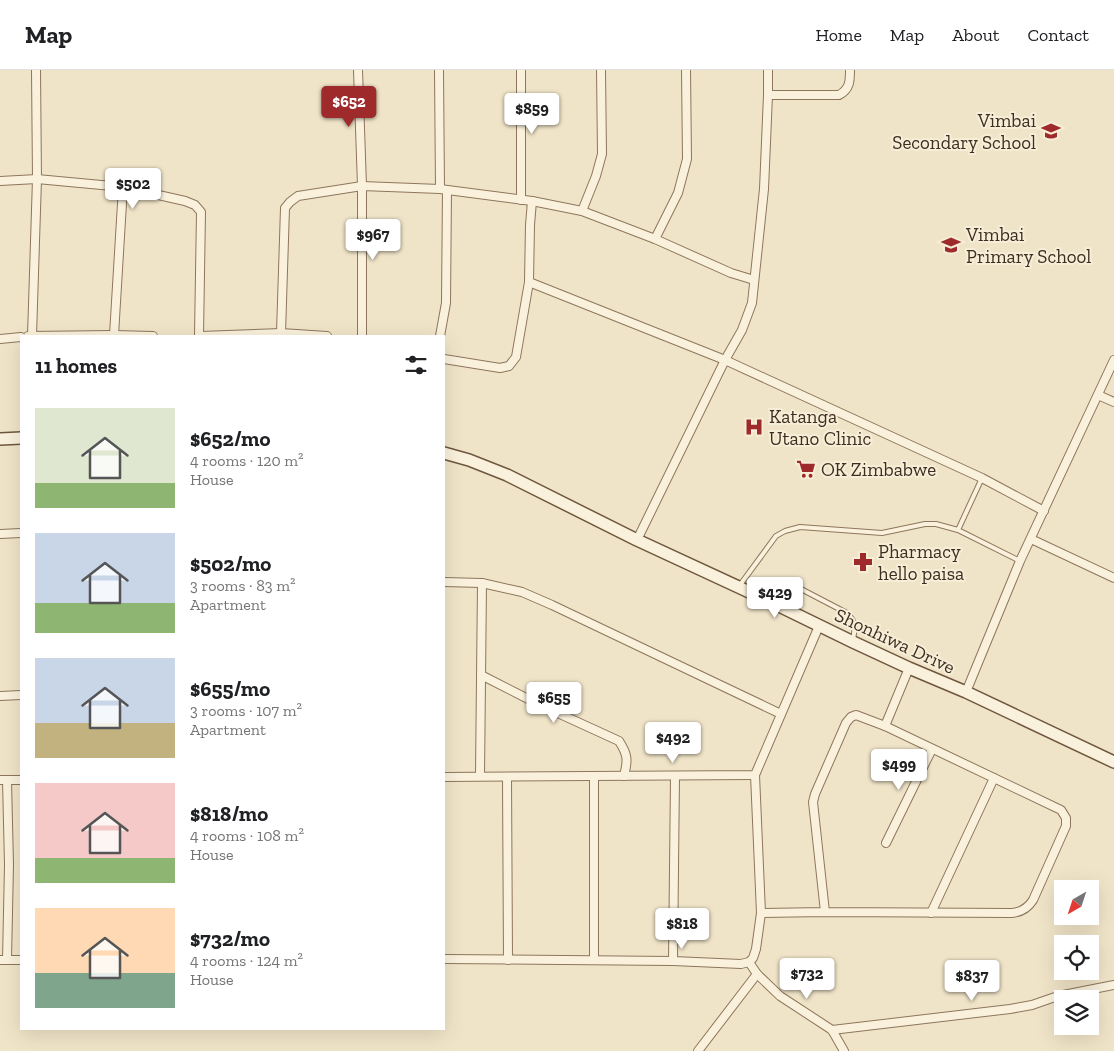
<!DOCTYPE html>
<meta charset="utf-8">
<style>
body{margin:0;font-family:"Zilla Slab",serif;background:#f6f6f6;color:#202124;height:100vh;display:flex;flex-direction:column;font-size:19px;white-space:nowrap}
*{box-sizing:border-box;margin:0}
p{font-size:16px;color:#757577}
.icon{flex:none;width:28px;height:28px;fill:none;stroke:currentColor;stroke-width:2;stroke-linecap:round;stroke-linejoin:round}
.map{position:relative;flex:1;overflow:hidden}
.side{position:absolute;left:20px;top:265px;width:425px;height:695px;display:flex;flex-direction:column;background:#fff;border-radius:0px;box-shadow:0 5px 20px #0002}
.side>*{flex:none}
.needle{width:32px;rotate:219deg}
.tools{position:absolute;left:1054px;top:810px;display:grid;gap:10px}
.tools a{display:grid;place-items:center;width:45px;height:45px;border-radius:0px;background:#fff;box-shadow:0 5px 20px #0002;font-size:25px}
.price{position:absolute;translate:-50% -42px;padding:0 11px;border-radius:5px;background:#fff;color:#222;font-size:16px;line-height:32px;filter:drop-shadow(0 1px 2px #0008)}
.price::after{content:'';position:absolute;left:50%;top:30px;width:15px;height:11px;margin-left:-8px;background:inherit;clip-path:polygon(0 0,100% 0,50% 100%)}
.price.current{background:#9e2a2b;color:#fff}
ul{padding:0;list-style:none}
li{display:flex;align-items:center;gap:15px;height:125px;padding:0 15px}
li span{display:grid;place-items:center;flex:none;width:140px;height:100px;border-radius:0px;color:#555}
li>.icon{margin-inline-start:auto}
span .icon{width:60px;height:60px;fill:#fffc;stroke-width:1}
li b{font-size:21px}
h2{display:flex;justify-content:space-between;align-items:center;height:60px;padding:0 15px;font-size:21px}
header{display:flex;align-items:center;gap:30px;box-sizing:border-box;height:70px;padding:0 25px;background:#fff;border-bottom:1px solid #e0e0e0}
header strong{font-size:24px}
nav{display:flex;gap:28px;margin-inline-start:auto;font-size:18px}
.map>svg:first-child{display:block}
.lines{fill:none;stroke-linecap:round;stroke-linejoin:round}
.lane-casing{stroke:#8d765c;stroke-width:6}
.street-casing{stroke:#8d765c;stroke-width:10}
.secondary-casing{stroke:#6f573f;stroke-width:14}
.lane{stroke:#faf1dc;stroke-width:4}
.street{stroke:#faf1dc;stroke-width:8}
.secondary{stroke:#faf1dc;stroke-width:11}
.labels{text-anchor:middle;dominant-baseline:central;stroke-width:4;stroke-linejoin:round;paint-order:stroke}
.poi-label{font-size:19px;fill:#3d2e20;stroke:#f7eed8;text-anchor:start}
.street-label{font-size:19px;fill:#3d2e20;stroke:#f7eed8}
</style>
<header>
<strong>Map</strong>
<nav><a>Home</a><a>Map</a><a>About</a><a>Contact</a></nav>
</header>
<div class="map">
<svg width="1114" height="981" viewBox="0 0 1114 981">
<rect width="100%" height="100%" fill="#f0e4c8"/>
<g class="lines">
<g class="lane-casing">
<g id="lane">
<polyline points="982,408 958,460 1020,491"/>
<polyline points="740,515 776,466 785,461 800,457 882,463 925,454 936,454 958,460"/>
<path d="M774 532C782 526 790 518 801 519L847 543C857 553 855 557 853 570"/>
</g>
</g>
<g class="street-casing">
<g id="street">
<polyline points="358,0 362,116 362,266"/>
<polyline points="439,0 440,119"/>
<polyline points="521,0 521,130"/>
<path d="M768 25H839C850 19 850 11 850 0"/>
<polyline points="0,111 37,109 123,117 114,265"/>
<polyline points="123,117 185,131 195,135 201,142 199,266"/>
<polyline points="582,141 596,106 602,84 601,0"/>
<polyline points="655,169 678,123 687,89 686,0"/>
<polyline points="529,212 725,290 982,408 1044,441"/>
<polyline points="281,263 285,138 290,132 298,126 362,116 440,119 532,131 582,141 655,169 731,203 754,210"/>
<polyline points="28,266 114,265 153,266"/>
<polyline points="32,266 37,109 36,0"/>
<polyline points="200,266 281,263 327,266"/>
<polyline points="440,266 446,233 447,120"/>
<polyline points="0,269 21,267"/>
<polyline points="444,289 500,298 509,296 516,287 529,212 530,155 532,131"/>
<polyline points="1098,325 1114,332"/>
<polyline points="0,464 21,463"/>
<polyline points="1031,469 1114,508"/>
<polyline points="637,470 725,290 742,260 752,233 764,119 768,25 768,0"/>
<polyline points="444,512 482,513 522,522 552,535 781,644"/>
<path d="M481 605 536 633 619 671C628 685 628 690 624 706"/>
<polyline points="966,622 1020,491 1114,290"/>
<polyline points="0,626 21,625"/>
<polyline points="885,656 909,598"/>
<polyline points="480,706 482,513"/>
<polyline points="594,706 594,890"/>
<polyline points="444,707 755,705 819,556"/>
<polyline points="507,707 508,890"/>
<polyline points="0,710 21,710"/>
<polyline points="886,773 932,679"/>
<path d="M761 843 825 842 813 732 815 724 846 653 851 647 856 645 885 656 1061 740 1066 748V756L1033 830C1028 838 1022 842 1012 843L825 842"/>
<polyline points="931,843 994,708"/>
<polyline points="444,889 673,891 741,894 749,892 753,888 756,879 761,843 755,705"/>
<polyline points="0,890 21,890"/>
<polyline points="7,890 9,795 7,710"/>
<polyline points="673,891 675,706"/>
<polyline points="749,892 757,904 780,926 832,960 844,981"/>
<polyline points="832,960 1010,939 1032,935 1058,926 1114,915"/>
<polyline points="698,981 757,904"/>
</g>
</g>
<g class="secondary-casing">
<g id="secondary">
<polyline points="0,369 21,368"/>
<polyline points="444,383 469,390 507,405 637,470 773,533 853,572 909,598 966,622 1114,692"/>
</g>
</g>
<use href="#lane" class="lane"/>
<use href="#street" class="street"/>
<use href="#secondary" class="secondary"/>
</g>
<defs>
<g id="school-bare" transform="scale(1.5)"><path d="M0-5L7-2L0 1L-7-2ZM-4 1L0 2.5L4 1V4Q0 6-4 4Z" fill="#9e2a2b" stroke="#f7eed8" stroke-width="2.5" paint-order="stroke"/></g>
<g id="hospital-bare" transform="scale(1.5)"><path d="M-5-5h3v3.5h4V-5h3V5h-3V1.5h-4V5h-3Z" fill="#9e2a2b" stroke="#f7eed8" stroke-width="2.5" paint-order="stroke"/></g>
<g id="supermarket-bare" transform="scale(1.5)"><path d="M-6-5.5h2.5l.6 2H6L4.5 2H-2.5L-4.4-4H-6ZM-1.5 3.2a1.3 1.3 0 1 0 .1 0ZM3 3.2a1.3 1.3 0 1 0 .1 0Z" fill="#9e2a2b" stroke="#f7eed8" stroke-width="2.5" paint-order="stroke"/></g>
<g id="pharmacy-bare" transform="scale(1.5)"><path d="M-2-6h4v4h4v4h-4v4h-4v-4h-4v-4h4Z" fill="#9e2a2b" stroke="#f7eed8" stroke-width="2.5" paint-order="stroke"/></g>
</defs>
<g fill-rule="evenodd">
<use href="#school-bare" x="1051" y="61"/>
<use href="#school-bare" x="951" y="175"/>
<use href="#hospital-bare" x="754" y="357"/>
<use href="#supermarket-bare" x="806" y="399"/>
<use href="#pharmacy-bare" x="863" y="492"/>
</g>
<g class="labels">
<g class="poi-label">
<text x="1036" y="50" text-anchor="end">Vimbai<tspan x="1036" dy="22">Secondary School</tspan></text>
<text x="966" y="164">Vimbai<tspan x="966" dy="22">Primary School</tspan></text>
<text x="769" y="346">Katanga<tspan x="769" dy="22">Utano Clinic</tspan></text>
<text x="821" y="399">OK Zimbabwe</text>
<text x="878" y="481">Pharmacy<tspan x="878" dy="22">hello paisa</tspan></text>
</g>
<g class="street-label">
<text transform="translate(895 571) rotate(25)">Shonhiwa Drive</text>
</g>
</g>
</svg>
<div class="tools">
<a><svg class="needle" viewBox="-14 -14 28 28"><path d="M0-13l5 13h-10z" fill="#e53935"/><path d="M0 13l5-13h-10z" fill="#757577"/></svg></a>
<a><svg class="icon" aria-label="locate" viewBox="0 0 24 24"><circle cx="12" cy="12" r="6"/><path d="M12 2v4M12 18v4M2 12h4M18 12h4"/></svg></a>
<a><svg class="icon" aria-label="layers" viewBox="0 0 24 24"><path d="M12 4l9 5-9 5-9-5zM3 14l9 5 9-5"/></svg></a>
</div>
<b class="price current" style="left:349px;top:58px">$652</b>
<b class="price" style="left:532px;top:65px">$859</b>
<b class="price" style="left:133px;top:140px">$502</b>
<b class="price" style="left:373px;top:191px">$967</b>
<b class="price" style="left:775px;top:549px">$429</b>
<b class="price" style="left:554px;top:654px">$655</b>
<b class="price" style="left:673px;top:694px">$492</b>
<b class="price" style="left:899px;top:721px">$499</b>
<b class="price" style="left:682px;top:880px">$818</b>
<b class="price" style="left:807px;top:930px">$732</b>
<b class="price" style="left:972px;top:932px">$837</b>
<section class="side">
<h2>11 homes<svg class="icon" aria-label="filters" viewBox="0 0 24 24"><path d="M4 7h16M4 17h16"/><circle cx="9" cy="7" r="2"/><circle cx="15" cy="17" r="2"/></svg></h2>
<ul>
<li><span style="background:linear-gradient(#dfe7d0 75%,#8fb573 0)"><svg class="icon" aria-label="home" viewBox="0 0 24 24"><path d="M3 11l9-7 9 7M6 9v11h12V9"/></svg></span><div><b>$652/mo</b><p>4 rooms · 120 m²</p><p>House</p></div></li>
<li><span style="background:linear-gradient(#c9d6e8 70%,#8fb573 0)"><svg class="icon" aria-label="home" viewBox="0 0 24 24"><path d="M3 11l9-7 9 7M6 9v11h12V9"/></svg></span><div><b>$502/mo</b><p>3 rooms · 83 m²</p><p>Apartment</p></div></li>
<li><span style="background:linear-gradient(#c9d6e8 65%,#c2b280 0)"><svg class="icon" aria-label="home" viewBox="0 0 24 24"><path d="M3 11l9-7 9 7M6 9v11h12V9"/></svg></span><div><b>$655/mo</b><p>3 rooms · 107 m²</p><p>Apartment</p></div></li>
<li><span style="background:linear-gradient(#f6c9c9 75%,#8fb573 0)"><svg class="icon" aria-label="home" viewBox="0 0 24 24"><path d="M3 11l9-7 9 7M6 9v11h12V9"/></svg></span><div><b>$818/mo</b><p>4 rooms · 108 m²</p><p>House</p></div></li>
<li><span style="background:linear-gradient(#ffd9b3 65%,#7fa58c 0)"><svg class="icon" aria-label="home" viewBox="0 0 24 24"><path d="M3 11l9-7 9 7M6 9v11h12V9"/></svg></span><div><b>$732/mo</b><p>4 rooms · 124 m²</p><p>House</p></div></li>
</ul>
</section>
</div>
